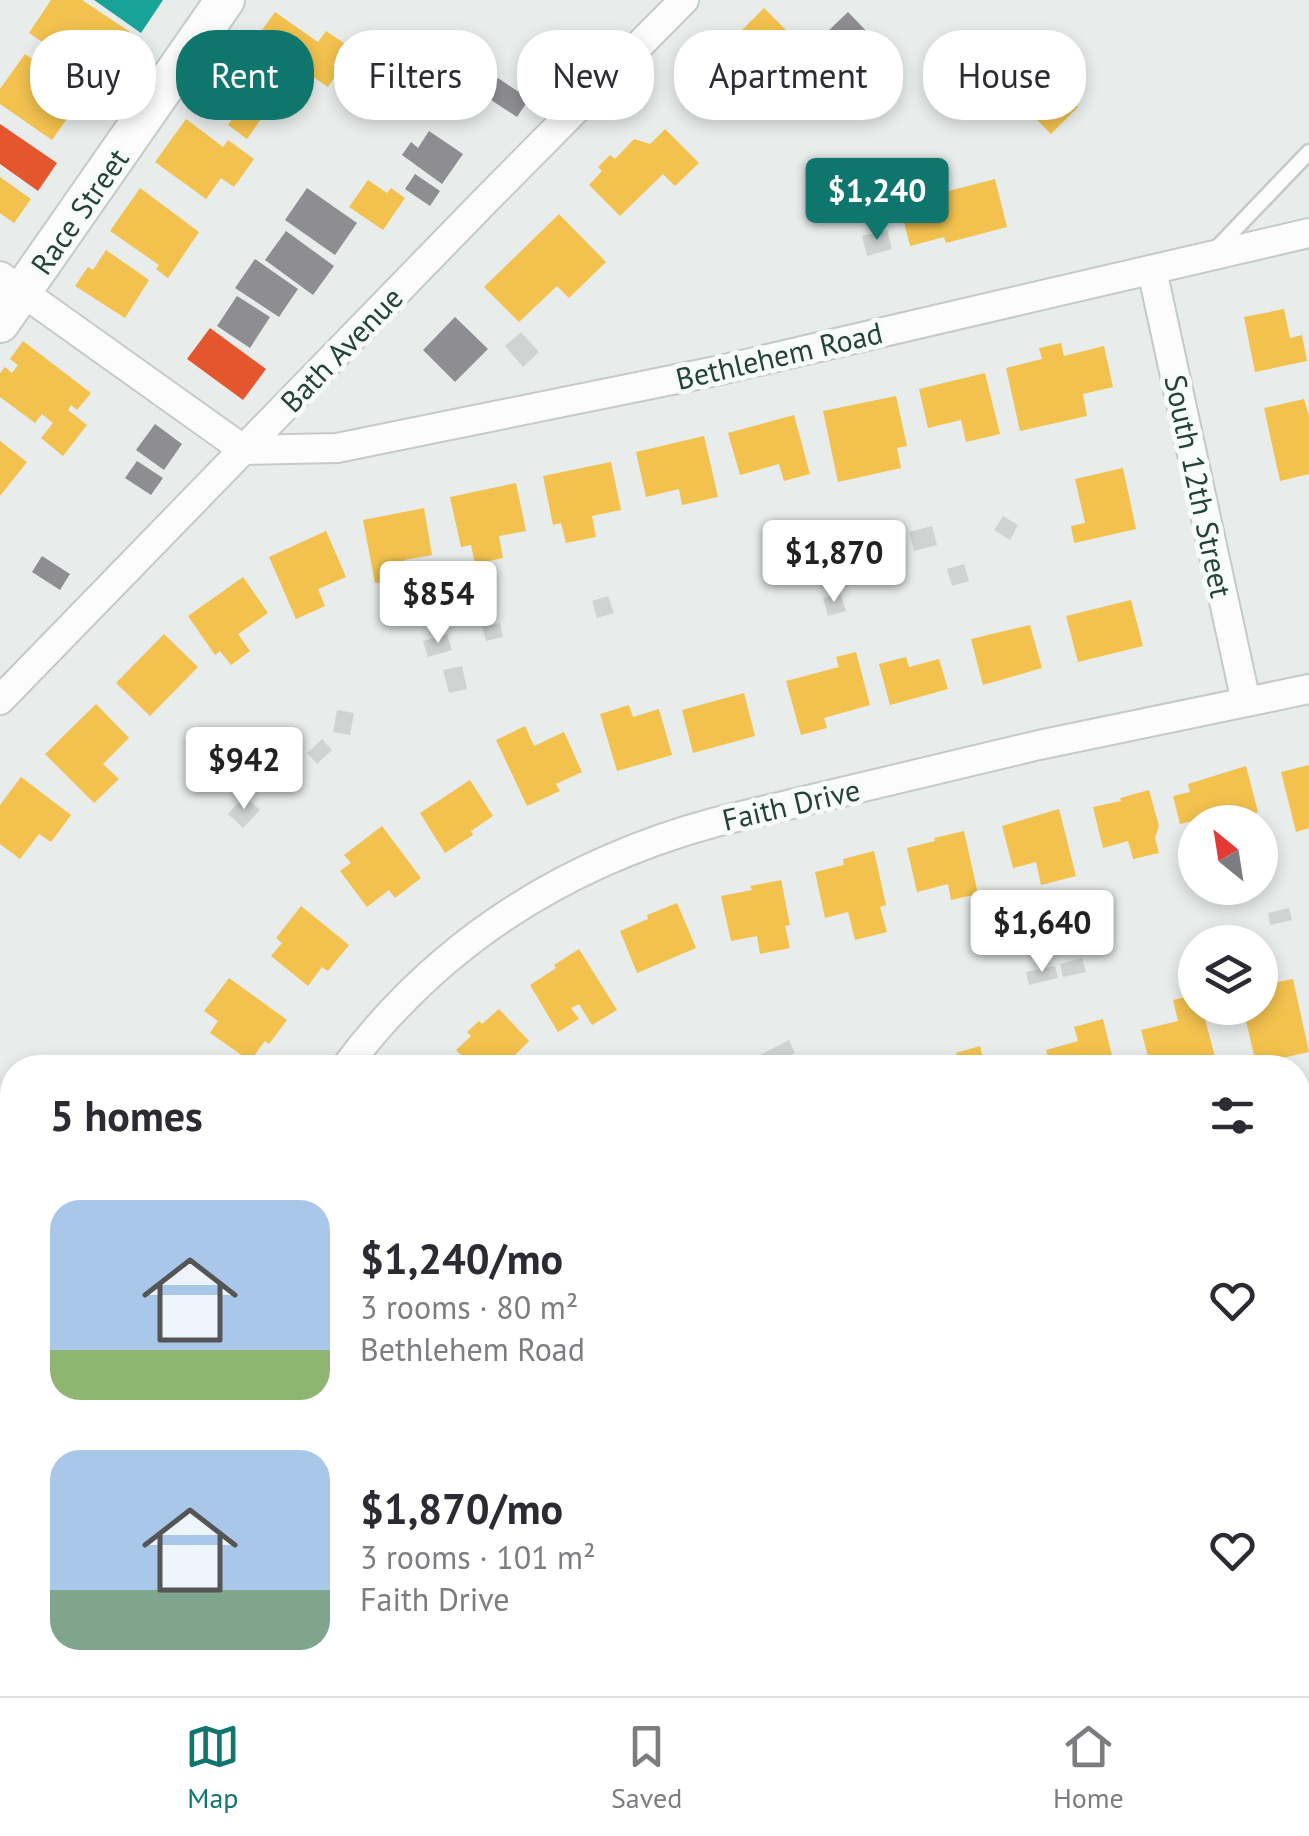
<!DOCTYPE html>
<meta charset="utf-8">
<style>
body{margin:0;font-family:"PT Sans",sans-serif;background:#f7f7f7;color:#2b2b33;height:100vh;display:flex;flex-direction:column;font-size:38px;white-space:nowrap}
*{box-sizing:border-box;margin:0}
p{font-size:32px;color:#7c7c81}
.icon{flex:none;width:55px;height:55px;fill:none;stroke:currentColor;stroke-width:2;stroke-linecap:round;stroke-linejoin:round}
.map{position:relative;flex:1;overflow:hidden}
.details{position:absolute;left:0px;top:1055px;width:1310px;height:642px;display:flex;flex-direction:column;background:#fff;border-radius:40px 40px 0 0;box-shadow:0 5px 15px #0003}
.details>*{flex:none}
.hud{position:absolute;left:30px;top:30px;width:1250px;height:90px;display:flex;gap:20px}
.needle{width:65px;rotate:330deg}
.buttons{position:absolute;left:1178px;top:805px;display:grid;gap:20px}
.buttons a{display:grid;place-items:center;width:100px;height:100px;border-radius:50%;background:#fff;box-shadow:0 5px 15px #0003;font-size:50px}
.price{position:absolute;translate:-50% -85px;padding:0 22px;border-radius:10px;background:#fff;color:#222;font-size:32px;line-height:65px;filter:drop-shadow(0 2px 5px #0008)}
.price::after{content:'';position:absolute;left:50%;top:60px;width:30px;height:22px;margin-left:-15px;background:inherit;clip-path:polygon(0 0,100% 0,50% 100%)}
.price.on{background:#0f766e;color:#fff}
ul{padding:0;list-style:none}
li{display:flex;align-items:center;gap:30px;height:250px;padding:0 50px}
li span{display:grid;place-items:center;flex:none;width:280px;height:200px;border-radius:30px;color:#555}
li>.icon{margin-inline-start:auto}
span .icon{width:120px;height:120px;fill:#fffc;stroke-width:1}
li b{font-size:42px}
h2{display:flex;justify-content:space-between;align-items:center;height:120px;padding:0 50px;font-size:42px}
.chip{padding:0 35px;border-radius:40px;background:#fff;box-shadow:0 5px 15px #0003;font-size:35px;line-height:90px}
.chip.on{background:#0f766e;color:#fff}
.menu{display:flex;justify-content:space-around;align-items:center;height:140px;border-top:2px solid #e1e1e2;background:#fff;font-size:28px;color:#7c7c81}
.menu a{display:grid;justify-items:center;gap:5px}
.menu .on{color:#0f766e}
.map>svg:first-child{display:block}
.homes{fill:#f2c14e}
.shops{fill:#e4572e}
.public{fill:#17a398}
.industry{fill:#8d8d92}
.building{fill:#cfd4d2}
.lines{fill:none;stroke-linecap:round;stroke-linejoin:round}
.lane-casing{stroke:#c5cac8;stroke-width:19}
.street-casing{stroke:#c5cac8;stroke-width:32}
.secondary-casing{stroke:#c3cbc8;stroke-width:42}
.lane{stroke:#fcfcfc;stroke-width:14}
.street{stroke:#fcfcfc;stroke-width:28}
.secondary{stroke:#fcfcfc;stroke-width:38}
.labels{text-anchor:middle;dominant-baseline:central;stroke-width:10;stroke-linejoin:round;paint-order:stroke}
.street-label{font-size:30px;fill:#24423a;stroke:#f7fbf9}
</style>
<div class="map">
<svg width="1309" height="1696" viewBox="0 0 1309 1696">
<rect width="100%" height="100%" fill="#e8edeb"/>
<g class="homes">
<polygon points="51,0 82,0 142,40 110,87 29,33"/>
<polygon points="764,8 792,36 749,81 720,52"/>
<polygon points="275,12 318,42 326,31 344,43 338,51 341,53 333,65 340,69 328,87 256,38"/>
<polygon points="25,54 83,96 52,140 0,104 0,89"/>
<polygon points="1053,58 1081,86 1069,98 1078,107 1051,134 1013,96 1015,93 1008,86 1029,65 1038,74"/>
<polygon points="251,61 285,85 247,139 228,125 233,118 218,109"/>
<polygon points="186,119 223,147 228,140 254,159 234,187 221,178 206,199 155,162"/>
<polygon points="665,129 699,163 675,186 663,174 620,216 589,185 602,171 598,167 610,155 615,159 634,139 650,144"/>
<polygon points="0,177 31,199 14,223 0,213"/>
<polygon points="995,179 1007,227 946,243 944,237 910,246 901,210 934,201 933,195"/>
<polygon points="368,180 387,193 391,188 405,198 383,230 349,207"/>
<polygon points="140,188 199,232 168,278 156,269 159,265 110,231"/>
<polygon points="559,214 606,262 569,298 557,286 519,322 484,287"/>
<polygon points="106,250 149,280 125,318 75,286 88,267 93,270"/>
<polygon points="1284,309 1290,338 1302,335 1307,361 1255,372 1244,317"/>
<polygon points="23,341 91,393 77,410 71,405 68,410 87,425 63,456 41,438 53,423 42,414 35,423 0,397 0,373 5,367 12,373 18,365 10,359"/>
<polygon points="1061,343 1064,356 1104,346 1113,387 1083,394 1087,416 1020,431 1006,368 1042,359 1039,348"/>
<polygon points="985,373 1000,434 966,442 961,420 928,428 919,389"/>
<polygon points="896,396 907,446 897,448 901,468 838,482 823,411"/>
<polygon points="1304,399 1309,416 1309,474 1280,481 1264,408"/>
<polygon points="794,415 810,474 784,481 779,464 740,475 728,433"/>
<polygon points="704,436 718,497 682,505 679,489 646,497 636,452"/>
<polygon points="0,441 27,462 0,496"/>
<polygon points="611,462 621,510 592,516 596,537 566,543 561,523 553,525 543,476"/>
<polygon points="1123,468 1136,529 1074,543 1071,526 1085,523 1075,479"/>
<polygon points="516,483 526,531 499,536 503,558 475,564 471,545 461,547 450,497"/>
<polygon points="424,508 432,555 404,560 407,578 375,583 363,520"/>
<polygon points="326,531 346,577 318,589 325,606 296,619 269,557"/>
<polygon points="243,577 268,613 238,634 250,651 231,665 220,651 215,655 188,616"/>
<polygon points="1131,600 1143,646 1078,662 1066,616"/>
<polygon points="1030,625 1042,668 983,685 971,639"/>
<polygon points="164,634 198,667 150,716 116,683"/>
<polygon points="856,652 870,705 824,718 827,728 801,735 786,681 839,667 836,657"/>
<polygon points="906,657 909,667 939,659 948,689 890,705 879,664"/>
<polygon points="744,693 755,736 693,753 682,710"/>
<polygon points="96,704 129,738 103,764 119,779 94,803 45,754"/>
<polygon points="629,705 633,717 659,709 672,755 617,771 600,714"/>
<polygon points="525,726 534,746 564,732 582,772 556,784 560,791 527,806 496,740"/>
<polygon points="1309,765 1309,828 1296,832 1281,772"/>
<polygon points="1246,766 1258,812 1250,815 1252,822 1229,822 1229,819 1216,822 1197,822 1196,820 1180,824 1173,796 1190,792 1188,784"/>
<polygon points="21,777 71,815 51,842 39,834 20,859 0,844 0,805"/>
<polygon points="470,780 493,816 471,831 473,835 445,853 420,813"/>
<polygon points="1149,790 1159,826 1155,838 1159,853 1133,859 1128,841 1103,848 1093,807 1121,801 1120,798"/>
<polygon points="1059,809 1076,876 1041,885 1036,862 1013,868 1002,826"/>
<polygon points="382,826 421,878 395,898 389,890 367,907 340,871 351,863 344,855"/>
<polygon points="964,831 978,894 951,900 948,884 917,892 907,848 935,841 934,838"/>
<polygon points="874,851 886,905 880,907 887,932 855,940 848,912 825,918 815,872 844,865 843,859"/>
<polygon points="781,880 790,925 785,926 790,948 760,954 757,936 731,941 721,896 752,890 750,886"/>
<polygon points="677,903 696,948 637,973 620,931 648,919 647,915"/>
<polygon points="301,906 349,945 328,971 322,967 308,986 271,956 282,943 276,938"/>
<polygon points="579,949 617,1010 592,1025 579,1004 571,1008 579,1019 558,1032 530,985 556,968 554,965"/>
<polygon points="229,978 287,1020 269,1044 265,1041 250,1061 210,1033 218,1021 204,1011"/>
<polygon points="1293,979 1309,1052 1256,1064 1243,1008 1260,1008 1260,1004 1267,1002 1263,985"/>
<polygon points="1195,995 1195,1008 1202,1008 1218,1068 1151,1068 1141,1030 1178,1021 1173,1000"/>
<polygon points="499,1009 529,1041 511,1059 519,1068 473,1068 456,1050 471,1036 467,1032 479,1021 482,1024"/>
<polygon points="1103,1019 1115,1068 1051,1068 1046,1050 1078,1041 1074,1027"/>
<polygon points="980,1046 984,1063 1006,1057 1009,1068 960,1068 956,1053"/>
<polygon points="1306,1194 1309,1206 1309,1254 1298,1257 1298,1197"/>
<polygon points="8,1309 12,1312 12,1365 0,1357 0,1320"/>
<polygon points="1309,1429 1309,1493 1298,1496 1298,1432"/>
<polygon points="1309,1635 1309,1694 1293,1696 1291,1685 1298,1685 1298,1638"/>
<polygon points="272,1685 301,1685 317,1696 254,1696 258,1689 265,1694"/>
<polygon points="510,1685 559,1685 574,1696 502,1696"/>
<polygon points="841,1685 887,1685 876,1696 852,1696"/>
<polygon points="1125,1685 1144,1685 1148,1696 1099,1696"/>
<polygon points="1191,1685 1255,1685 1257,1696 1193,1696"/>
</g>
<g class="shops">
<polygon points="0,124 57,163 38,191 0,164"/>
<polygon points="210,328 266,369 243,400 187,359"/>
</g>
<polygon class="public" points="94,0 163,0 141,33"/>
<g class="industry">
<polygon points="848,12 876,41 853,62 826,33"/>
<polygon points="828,61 853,86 829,109 804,84"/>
<polygon points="498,78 529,99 517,117 485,96"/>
<polygon points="429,131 463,154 442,184 402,155 411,142 418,148"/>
<polygon points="415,174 440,191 430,206 405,189"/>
<polygon points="307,188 357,223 335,255 285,220"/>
<polygon points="286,231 334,266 313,295 265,260"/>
<polygon points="255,259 298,289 279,317 235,288"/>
<polygon points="237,296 270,317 250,348 217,326"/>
<polygon points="455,317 488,349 455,382 423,350"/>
<polygon points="155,424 182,444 164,470 136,450"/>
<polygon points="137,461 163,478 151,495 125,478"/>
<polygon points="42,556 70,574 60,590 32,572"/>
</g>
<g class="building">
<polygon points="453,88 476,106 466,119 443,101"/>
<polygon points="887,230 892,249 867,256 862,236"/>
<polygon points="521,332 539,352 523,367 505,346"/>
<polygon points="1003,516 1018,525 1010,540 994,530"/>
<polygon points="932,526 937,545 914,551 909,532"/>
<polygon points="828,545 834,563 812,569 808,552"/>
<polygon points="895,563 899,579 874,584 870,569"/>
<polygon points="964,564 969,581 952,586 947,569"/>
<polygon points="840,593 846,611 828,616 823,598"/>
<polygon points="608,596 614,613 597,618 592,601"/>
<polygon points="500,623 503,637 486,641 482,627"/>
<polygon points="447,634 452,650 428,657 423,641"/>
<polygon points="462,666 467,689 449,693 443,670"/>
<polygon points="337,710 354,713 350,735 333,732"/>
<polygon points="322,739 332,750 317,764 307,753"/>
<polygon points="244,796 260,810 243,828 228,814"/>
<polygon points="1289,908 1292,920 1270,925 1268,913"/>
<polygon points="1082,958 1086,972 1063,977 1060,964"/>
<polygon points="1055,966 1058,978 1029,985 1026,972"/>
<polygon points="789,1040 795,1053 766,1067 760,1055"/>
</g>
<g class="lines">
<g class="lane-casing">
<polyline id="lane" points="1216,249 1309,152"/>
</g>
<g class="street-casing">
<g id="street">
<polyline points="1152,270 1246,702"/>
<polyline points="0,276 244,450 337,448 716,371 1309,233"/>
<polyline points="0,700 483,203 684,0"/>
<path d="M345 1068C439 942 565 863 716 822L1039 745 1309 689"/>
<polyline points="1298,1129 1309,1126"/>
<polyline points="0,1556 12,1538"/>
<polyline points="1298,1569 1309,1567"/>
<polyline points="429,1696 437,1685"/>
<polyline points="977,1696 991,1685"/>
</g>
</g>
<g class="secondary-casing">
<polyline id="secondary" points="0,323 225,0"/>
</g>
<use href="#lane" class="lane"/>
<use href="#street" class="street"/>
<use href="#secondary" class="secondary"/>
</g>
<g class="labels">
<g class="street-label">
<text transform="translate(79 211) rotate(-55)">Race Street</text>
<text transform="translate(341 349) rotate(-46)">Bath Avenue</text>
<text transform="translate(779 355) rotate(-13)">Bethlehem Road</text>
<text transform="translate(1199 486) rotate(78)">South 12th Street</text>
<text transform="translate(791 804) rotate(-13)">Faith Drive</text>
</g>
</g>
</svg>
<div class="buttons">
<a><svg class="needle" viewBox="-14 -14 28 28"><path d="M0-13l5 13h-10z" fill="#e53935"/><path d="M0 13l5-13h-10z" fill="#7c7c81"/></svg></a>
<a><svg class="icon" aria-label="layers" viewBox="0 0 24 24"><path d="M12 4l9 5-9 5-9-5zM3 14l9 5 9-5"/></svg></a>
</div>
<b class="price on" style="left:877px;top:243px">$1,240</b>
<b class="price" style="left:834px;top:605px">$1,870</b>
<b class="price" style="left:438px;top:646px">$854</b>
<b class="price" style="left:244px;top:812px">$942</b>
<b class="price" style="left:1042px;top:975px">$1,640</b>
<div class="hud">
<a class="chip">Buy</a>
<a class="chip on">Rent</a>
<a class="chip">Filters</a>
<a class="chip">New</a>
<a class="chip">Apartment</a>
<a class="chip">House</a>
</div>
<section class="details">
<h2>5 homes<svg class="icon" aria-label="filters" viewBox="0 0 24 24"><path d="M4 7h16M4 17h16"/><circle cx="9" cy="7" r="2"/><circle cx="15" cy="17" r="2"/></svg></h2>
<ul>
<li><span style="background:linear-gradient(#a9c7e8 75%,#8fb573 0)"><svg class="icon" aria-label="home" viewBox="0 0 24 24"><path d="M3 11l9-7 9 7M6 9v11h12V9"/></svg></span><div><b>$1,240/mo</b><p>3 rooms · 80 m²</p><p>Bethlehem Road</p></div><svg class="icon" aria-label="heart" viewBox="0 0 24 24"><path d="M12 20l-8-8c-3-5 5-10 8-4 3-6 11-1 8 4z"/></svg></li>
<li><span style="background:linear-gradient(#a9c7e8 70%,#7fa58c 0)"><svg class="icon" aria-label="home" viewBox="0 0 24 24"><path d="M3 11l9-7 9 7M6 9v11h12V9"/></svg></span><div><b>$1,870/mo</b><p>3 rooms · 101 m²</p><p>Faith Drive</p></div><svg class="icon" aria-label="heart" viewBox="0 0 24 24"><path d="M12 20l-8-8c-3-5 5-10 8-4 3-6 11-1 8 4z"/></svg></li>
</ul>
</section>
</div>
<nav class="menu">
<a class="on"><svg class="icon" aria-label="map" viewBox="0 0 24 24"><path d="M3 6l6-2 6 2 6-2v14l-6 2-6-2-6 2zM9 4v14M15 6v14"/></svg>Map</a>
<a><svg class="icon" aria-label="saved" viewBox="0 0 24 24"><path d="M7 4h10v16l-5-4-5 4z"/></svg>Saved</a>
<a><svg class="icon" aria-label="home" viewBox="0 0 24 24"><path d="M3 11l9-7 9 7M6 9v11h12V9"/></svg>Home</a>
</nav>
